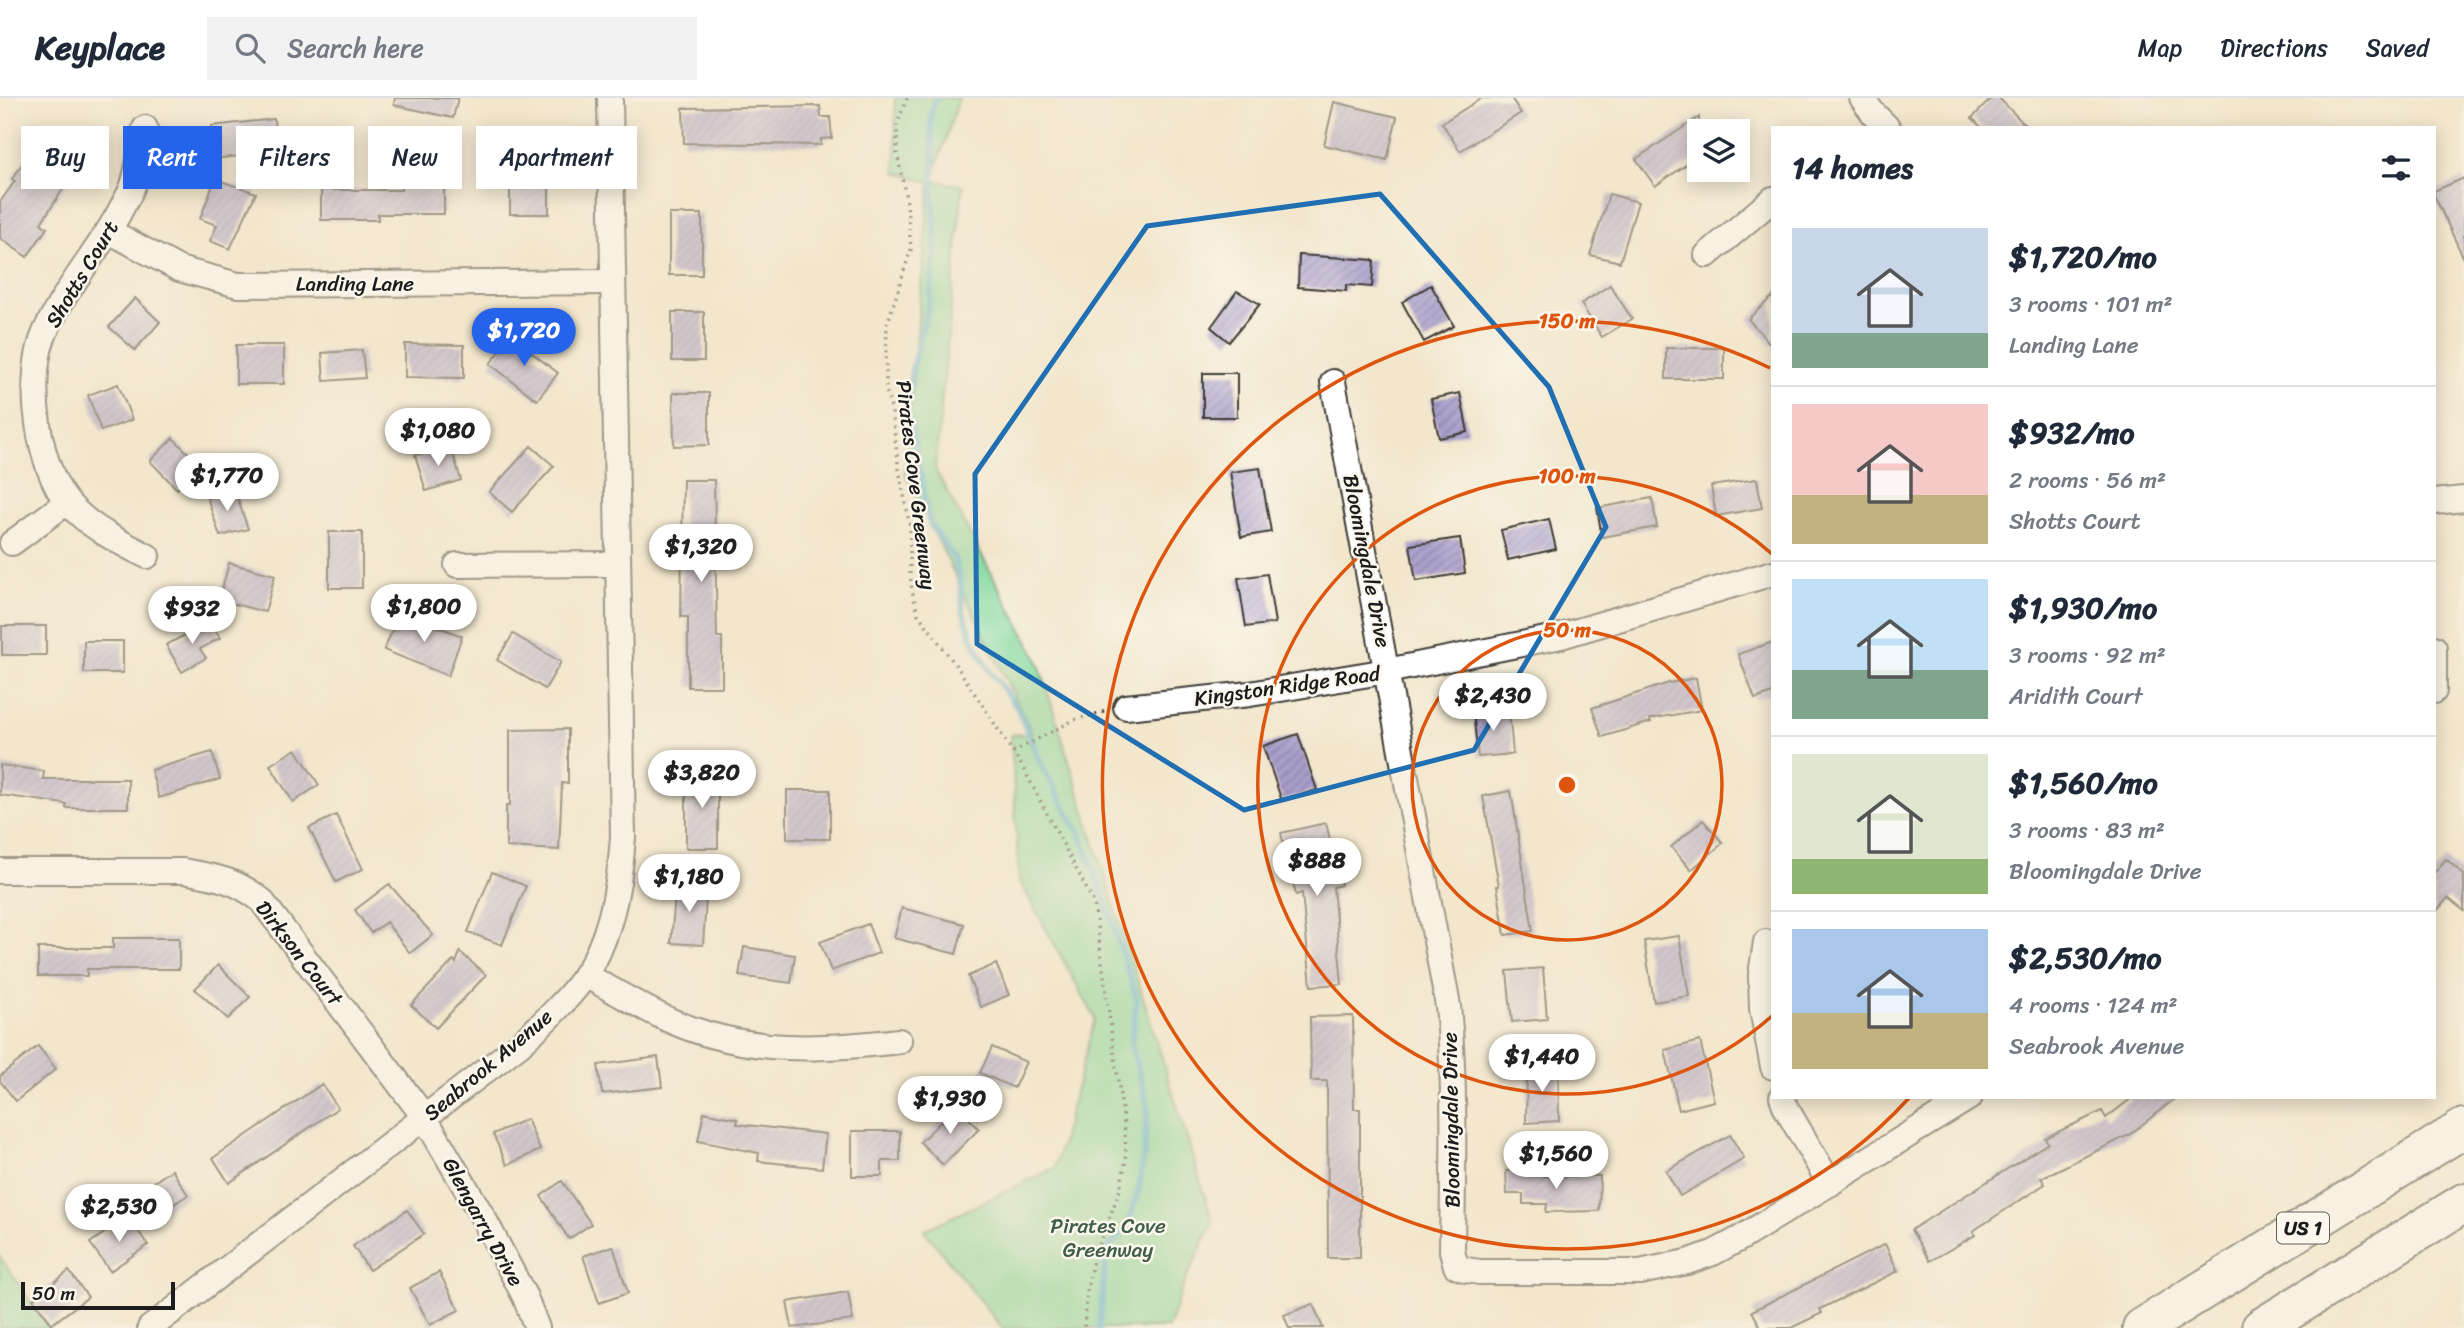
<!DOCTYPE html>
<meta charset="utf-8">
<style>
body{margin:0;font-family:Sriracha,sans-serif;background:#f2f2f3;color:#1f2937;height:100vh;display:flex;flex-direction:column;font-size:26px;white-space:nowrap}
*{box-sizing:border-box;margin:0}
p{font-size:23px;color:#747a83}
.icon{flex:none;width:38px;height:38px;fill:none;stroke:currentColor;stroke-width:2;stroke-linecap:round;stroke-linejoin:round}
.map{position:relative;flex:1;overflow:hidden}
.details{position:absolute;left:1771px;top:28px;width:665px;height:973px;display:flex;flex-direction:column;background:#fff;border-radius:0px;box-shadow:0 4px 18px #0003}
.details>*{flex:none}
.guide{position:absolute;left:21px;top:28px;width:665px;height:63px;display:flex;gap:14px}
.tools{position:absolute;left:1687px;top:21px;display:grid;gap:14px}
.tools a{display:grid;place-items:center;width:63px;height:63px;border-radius:0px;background:#fff;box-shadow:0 4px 18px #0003;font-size:35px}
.scale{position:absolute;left:21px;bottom:18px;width:154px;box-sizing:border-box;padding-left:7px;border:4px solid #1c1c1c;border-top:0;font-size:19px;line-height:24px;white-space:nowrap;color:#1c1c1c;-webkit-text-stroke:5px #fbf7ec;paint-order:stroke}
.price{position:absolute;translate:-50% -60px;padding:0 16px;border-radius:24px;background:#fff;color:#222;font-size:23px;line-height:46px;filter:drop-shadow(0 2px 4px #0008)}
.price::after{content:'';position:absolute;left:50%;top:42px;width:21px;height:16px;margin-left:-10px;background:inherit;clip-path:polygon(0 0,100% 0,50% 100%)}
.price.current{background:#2563eb;color:#fff}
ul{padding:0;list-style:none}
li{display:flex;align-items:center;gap:21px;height:175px;padding:0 21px}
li+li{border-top:2px solid #e0e1e3}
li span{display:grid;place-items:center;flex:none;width:196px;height:140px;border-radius:0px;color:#555}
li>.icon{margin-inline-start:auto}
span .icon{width:84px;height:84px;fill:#fffc;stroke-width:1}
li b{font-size:30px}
h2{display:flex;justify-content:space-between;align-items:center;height:84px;padding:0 21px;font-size:30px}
.pill{padding:0 24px;border-radius:0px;background:#fff;box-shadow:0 4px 18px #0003;font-size:24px;line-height:63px}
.pill.current{background:#2563eb;color:#fff}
header{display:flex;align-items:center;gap:42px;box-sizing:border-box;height:98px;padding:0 35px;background:#fff;border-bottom:2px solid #e0e1e3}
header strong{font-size:33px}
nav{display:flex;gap:38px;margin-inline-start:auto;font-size:24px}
.search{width:490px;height:63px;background:#f2f2f3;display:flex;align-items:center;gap:18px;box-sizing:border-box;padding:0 24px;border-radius:0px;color:#747a83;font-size:26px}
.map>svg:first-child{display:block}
.park{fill:#81d89d;stroke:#4e7a5c;stroke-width:2}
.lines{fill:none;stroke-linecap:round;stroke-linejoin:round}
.stream{stroke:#53afd1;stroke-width:6}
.building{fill:url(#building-hatch)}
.street-casing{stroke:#3c3a36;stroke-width:28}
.highway-casing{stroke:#3c3a36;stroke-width:42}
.path{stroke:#3c3a36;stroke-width:3.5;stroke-dasharray:2 5;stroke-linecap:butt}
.street{stroke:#fff;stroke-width:24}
.highway{stroke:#fff;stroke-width:38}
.marked{fill:none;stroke:#1f6fb2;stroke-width:5;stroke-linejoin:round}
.ring{fill:none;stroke:#de560d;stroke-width:3.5}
.labels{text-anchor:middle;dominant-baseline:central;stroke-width:5;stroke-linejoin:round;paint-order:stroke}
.shield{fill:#fbf7ec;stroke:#5f5e5a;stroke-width:2}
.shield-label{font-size:19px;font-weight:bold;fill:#1c1c1c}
.street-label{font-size:21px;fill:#1c1c1c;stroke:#fbf7ec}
.park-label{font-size:21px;fill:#3f5e49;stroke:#fbf7ec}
.centre{fill:#de560d;stroke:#fbf7ec;stroke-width:3.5}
.ring-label{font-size:21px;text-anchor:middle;font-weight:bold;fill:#de560d;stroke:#fbf7ec;stroke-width:5;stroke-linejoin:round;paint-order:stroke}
</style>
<header>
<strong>Keyplace</strong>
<div class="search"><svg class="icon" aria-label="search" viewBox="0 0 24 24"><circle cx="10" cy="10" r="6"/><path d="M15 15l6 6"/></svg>Search here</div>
<nav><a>Map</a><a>Directions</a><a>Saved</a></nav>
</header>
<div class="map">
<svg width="2464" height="1230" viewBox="0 0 2464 1230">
<defs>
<pattern id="building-hatch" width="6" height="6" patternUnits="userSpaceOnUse" patternTransform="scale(1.75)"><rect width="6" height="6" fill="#aa9ecc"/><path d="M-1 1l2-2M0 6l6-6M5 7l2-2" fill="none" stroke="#8a80a5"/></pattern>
</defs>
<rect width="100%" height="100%" fill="#fbf7ec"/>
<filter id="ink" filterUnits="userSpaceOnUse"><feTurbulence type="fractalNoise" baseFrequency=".0143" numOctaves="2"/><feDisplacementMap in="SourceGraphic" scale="14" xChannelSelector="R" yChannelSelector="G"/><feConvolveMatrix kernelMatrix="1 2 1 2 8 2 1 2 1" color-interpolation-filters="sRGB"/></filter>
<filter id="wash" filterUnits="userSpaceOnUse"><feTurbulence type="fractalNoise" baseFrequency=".00686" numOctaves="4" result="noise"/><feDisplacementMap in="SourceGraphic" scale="28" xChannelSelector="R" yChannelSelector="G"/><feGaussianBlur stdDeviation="1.57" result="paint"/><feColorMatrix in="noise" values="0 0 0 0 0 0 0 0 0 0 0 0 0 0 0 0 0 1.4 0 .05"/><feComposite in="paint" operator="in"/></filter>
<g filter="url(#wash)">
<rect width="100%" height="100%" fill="#f2e6cc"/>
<g class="park">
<polygon points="895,0 959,0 932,83 963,87 935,371 1037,560 1213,1124 1185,1183 1168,1230 1002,1230 924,1132 1055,1070 1095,920 1019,782 1011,637 1032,635 905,375 930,84 896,74"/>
<polygon points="0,1159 49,1230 0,1230"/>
</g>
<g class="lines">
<path class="stream" d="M936 0C926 21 933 40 934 63 934 77 932 91 933 106 935 124 937 140 935 159 933 176 931 194 927 212 920 245 899 300 912 331L928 419 931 428 954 460 960 481 963 513 973 543 990 573 1018 611 1042 668 1082 740 1112 823 1137 901 1131 946 1148 1008 1144 1053 1139 1090 1126 1132 1107 1151 1099 1230"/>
</g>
<g id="blocks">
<g class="building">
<polygon points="395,0 458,0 453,20 394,7"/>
<polygon points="1482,0 1511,0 1521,15 1460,53 1442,25"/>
<polygon points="1992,0 1999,0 2028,30 1982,30 1972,20"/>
<polygon points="1334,4 1397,19 1387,62 1324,47"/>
<polygon points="820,8 821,19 830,19 832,40 821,41 821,47 684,45 683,10"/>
<polygon points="1699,19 1699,58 1655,88 1636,61"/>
<polygon points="274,21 277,53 215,61 212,28"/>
<polygon points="35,47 75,73 41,125 47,130 27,159 0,140 0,104 15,83 12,81"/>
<rect x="510" y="67" width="39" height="49"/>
<polygon points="401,80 444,80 444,116 378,116 378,122 321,122 321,92 401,92"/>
<polygon points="2464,80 2464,161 2434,97 2434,93"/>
<polygon points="215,81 256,95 230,151 210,143 217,127 200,121"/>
<polygon points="1609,96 1638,104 1620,164 1590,157"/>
<rect x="669" y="116" width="33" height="61"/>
<polygon points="1299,157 1374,162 1372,189 1346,187 1346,193 1298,189"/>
<polygon points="1431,187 1454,228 1424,244 1402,204"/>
<polygon points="1610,187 1632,221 1602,239 1581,206"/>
<polygon points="1237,193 1260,206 1229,244 1211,229"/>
<polygon points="1773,198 1773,249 1748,221"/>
<polygon points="135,200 160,224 135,252 109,229"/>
<rect x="672" y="214" width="32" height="49"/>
<polygon points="511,239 558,275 537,302 490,266"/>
<polygon points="405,246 464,247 464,280 405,279"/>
<rect x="236" y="247" width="48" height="39"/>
<rect x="1666" y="250" width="58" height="31"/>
<polygon points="362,252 365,280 324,283 322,255"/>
<rect x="1203" y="275" width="34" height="44"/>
<polygon points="118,286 132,322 101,333 88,297"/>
<polygon points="673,295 709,295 709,347 674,348"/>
<polygon points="1460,295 1468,334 1439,340 1431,301"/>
<polygon points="173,340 201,368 177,391 150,363"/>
<polygon points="450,346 461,382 426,393 415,357"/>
<polygon points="531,348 554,368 512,414 489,394"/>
<polygon points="1260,370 1271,434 1241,439 1230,374"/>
<polygon points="1757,381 1762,410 1716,418 1711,388"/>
<polygon points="683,382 714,382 717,539 722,539 722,589 688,589 688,519 681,519"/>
<polygon points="234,390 248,431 220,438 207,399"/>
<polygon points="1652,400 1657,429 1602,439 1597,410"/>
<polygon points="1549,421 1556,451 1508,462 1501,432"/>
<rect x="329" y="434" width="33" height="56"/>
<polygon points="1460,440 1465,475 1416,483 1410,447"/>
<polygon points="229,465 275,477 265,514 219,502"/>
<polygon points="1267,476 1275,525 1246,529 1238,480"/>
<polygon points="400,514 462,538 448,578 384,552"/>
<polygon points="210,524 220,540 200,551 206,560 182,574 166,547"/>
<rect x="2" y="528" width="44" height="29"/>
<polygon points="513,536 561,564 545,591 497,562"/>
<rect x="84" y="543" width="39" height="32"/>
<polygon points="1773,544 1773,595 1755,601 1738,556"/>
<polygon points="1696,580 1702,612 1650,621 1651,624 1602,639 1592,610 1669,585"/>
<polygon points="1509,611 1513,656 1478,659 1473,614"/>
<polygon points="568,631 568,686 562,685 559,752 506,749 506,707 510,707 510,632"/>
<polygon points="1298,636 1317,692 1282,703 1263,648"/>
<polygon points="296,651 319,687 293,704 270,667"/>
<polygon points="212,654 220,681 159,700 151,672"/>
<polygon points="0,667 44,673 43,681 128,681 128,710 66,710 66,706 0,697"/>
<rect x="686" y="674" width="32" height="76"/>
<rect x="787" y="692" width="43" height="49"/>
<polygon points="1511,693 1533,833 1505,837 1497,788 1499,788 1483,698"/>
<polygon points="336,717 363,771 336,784 309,730"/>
<polygon points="1703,722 1723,745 1691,772 1671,749"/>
<polygon points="1326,725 1341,787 1333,789 1342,886 1311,888 1302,795 1296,797 1281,735"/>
<polygon points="2446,761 2464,777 2464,813 2448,800 2434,816 2434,775"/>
<polygon points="492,774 526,788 502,847 468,834"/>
<polygon points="676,784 707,786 703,847 671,845"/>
<polygon points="389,786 433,837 410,855 386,824 371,835 355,812"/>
<polygon points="902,810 964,826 956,856 894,840"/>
<polygon points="868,826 879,855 831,873 820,844"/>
<polygon points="1679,838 1689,898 1654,904 1644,843"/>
<polygon points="113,840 179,840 179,871 87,871 87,878 38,878 38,850 113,850"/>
<polygon points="744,849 795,857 791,885 739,878"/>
<polygon points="460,854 486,877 436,930 411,907 454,862 456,865"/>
<polygon points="996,866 1009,897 981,909 968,878"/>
<polygon points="218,867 250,899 228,921 195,891"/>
<polygon points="1543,870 1547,921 1512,924 1507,873"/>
<polygon points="1353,918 1354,1011 1360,1011 1360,1160 1328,1160 1327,983 1311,983 1310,919"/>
<polygon points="1700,943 1714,1003 1679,1012 1665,952"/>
<polygon points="38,948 56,971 16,1003 0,983 0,978"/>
<polygon points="992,949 1026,964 1014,990 980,975"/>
<polygon points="658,959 662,989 602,996 598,967"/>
<polygon points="1527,967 1558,967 1559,1023 1526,1025"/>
<polygon points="322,986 338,1010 229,1085 213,1060"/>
<polygon points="2133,999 2177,999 2129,1037 2041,1080 2045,1086 1973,1133 1975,1137 1930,1163 1911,1132 2048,1045 2045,1040 2102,1013 2106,1020"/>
<polygon points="957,1008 979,1031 943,1067 920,1044"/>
<polygon points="704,1014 738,1021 737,1026 826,1036 822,1070 758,1063 759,1055 698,1043"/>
<polygon points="527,1021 540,1052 507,1067 493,1036"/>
<polygon points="852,1033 900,1033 900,1063 882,1063 882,1078 852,1078"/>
<polygon points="1730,1037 1744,1061 1680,1098 1666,1073"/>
<polygon points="172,1072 188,1097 161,1114 145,1090"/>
<polygon points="1528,1072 1529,1078 1600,1078 1599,1113 1546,1114 1547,1106 1523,1106 1523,1096 1507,1096 1506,1073"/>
<polygon points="562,1083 591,1126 569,1141 541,1098"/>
<polygon points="407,1112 424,1136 369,1172 353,1148"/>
<polygon points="123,1122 130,1122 148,1147 110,1173 90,1145"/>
<polygon points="1885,1146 1898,1173 1820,1211 1822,1215 1791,1230 1761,1230 1752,1213"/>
<polygon points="613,1148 628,1195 599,1205 583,1158"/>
<polygon points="69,1173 88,1199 52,1226 33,1201"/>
<polygon points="439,1174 459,1212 430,1227 410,1190"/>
<polygon points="848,1194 853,1222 792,1230 787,1204"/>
<polygon points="1313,1206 1323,1230 1289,1230 1284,1217"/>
</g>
</g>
</g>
<g filter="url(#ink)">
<use href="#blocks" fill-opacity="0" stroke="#3c3a36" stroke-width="2"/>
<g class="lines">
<g class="street-casing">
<g id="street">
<polyline points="1862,0 1873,15 1888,30"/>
<path d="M145 30C141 48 139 69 133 87 130 97 123 106 119 115 97 155 57 201 42 242 27 286 38 369 68 405 89 429 119 444 147 458"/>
<polyline points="109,133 179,171 238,187 613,184"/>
<polyline points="1707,157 1773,101"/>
<path d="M1333 284 1448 908C1456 990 1453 1070 1452 1153L1456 1168 1466 1172 1480 1174H1640L1687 1164 1713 1155 1741 1140 1970 999"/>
<polyline points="2434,404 2464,401"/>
<polyline points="12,445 67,404"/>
<polyline points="457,467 617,466"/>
<polyline points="2434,550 2434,593"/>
<polyline points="1126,609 1250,596 1387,573 1561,538 1773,475"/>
<path d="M0 773H183C216 779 234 781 261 802L425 1020 484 1121 525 1199 537 1230"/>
<polyline points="1766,844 1761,877 1762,911 1773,969"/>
<path d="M585 877C615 893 645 912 676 925 750 956 822 952 899 943"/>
<polyline points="1782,999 1786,1010 1830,1086"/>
<path d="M150 1230 520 946C543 925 566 904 584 879 611 841 620 784 623 739L610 0"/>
</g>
</g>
<g class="highway-casing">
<g id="highway">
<polyline points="2142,1230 2464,1030"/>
<polyline points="2261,1230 2464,1105"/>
</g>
</g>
<g class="path">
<polyline points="907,0 897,26 897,55 907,105 911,151 887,227 886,263 886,292 892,313 898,366 910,428 910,477 913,497 918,516 960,573 1022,668 1094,805 1125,1034 1126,1061 1120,1092 1093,1162 1087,1193 1084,1230"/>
<polyline points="1013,654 1074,622 1107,613"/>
</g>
<use href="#street" class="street"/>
<use href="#highway" class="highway"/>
</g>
</g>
<path d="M0 0H2464V1230H0ZM1380 96 1549 289 1606 429 1474 652 1244 712 977 546 975 376 1147 128Z" fill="#f2e6cc" fill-opacity=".55" fill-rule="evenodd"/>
<path class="marked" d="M1380 96 1549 289 1606 429 1474 652 1244 712 977 546 975 376 1147 128Z"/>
<g class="ring">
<circle cx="1567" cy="687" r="155"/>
<path d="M1772 918A309 309 0 1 1 1772 456"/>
<path d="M1909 1000A464 464 0 1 1 1770 270"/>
</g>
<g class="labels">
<rect class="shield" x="2277" y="1114.5" width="52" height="31" rx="5"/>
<g class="shield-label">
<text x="2303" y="1130">US 1</text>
</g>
<g class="street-label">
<text transform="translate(82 176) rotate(-59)">Shotts Court</text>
<text x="355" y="186">Landing Lane</text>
<text transform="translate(916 387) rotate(83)">Pirates Cove Greenway</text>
<text transform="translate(1367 463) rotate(79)">Bloomingdale Drive</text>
<text transform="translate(1287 588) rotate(-8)">Kingston Ridge Road</text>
<text transform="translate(299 855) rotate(52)">Dirkson Court</text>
<text transform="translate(488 967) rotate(-40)">Seabrook Avenue</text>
<text transform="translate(1451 1022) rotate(-91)">Bloomingdale Drive</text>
<text transform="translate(483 1124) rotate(61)">Glengarry Drive</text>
</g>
<g class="park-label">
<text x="1108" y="1128">Pirates Cove<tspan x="1108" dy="24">Greenway</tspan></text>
</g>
</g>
<circle cx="1567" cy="687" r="10" class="centre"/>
<g class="ring-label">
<text x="1567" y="230">150 m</text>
<text x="1567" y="385">100 m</text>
<text x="1567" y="539">50 m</text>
</g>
</svg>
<div class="tools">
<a><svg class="icon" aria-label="layers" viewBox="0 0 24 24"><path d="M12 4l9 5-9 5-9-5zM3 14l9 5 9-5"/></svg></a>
</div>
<div class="scale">50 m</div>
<b class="price current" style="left:524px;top:270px">$1,720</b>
<b class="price" style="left:438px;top:370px">$1,080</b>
<b class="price" style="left:227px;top:415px">$1,770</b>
<b class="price" style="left:701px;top:486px">$1,320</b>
<b class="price" style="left:424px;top:546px">$1,800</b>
<b class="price" style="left:192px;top:548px">$932</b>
<b class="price" style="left:1493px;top:635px">$2,430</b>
<b class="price" style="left:702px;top:712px">$3,820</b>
<b class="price" style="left:1317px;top:800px">$888</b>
<b class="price" style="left:689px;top:816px">$1,180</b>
<b class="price" style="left:1542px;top:996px">$1,440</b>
<b class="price" style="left:950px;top:1038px">$1,930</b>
<b class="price" style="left:1556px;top:1093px">$1,560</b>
<b class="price" style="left:119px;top:1146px">$2,530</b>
<div class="guide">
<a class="pill">Buy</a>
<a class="pill current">Rent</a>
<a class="pill">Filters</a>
<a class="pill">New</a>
<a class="pill">Apartment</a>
</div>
<section class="details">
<h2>14 homes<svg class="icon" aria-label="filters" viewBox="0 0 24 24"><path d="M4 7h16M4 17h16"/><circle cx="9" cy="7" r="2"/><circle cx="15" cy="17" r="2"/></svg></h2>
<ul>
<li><span style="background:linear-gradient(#c9d6e8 75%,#7fa58c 0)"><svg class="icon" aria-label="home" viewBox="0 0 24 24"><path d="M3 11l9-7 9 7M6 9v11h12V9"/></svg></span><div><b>$1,720/mo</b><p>3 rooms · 101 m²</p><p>Landing Lane</p></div></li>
<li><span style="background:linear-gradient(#f6c9c9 65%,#c2b280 0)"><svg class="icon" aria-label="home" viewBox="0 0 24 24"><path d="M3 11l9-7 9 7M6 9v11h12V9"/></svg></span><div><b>$932/mo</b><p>2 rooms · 56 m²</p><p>Shotts Court</p></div></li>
<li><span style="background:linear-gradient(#bfe0f5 65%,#7fa58c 0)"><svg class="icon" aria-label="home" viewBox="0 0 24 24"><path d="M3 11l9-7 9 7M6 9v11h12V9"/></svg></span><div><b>$1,930/mo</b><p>3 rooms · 92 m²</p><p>Aridith Court</p></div></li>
<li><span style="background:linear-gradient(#dfe7d0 75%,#8fb573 0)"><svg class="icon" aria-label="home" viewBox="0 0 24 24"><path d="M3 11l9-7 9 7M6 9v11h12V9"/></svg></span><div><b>$1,560/mo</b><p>3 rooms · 83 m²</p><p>Bloomingdale Drive</p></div></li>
<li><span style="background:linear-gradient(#a9c7e8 60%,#c2b280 0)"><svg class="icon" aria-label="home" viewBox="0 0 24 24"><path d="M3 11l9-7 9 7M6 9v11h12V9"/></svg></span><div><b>$2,530/mo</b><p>4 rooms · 124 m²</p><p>Seabrook Avenue</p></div></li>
</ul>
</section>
</div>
